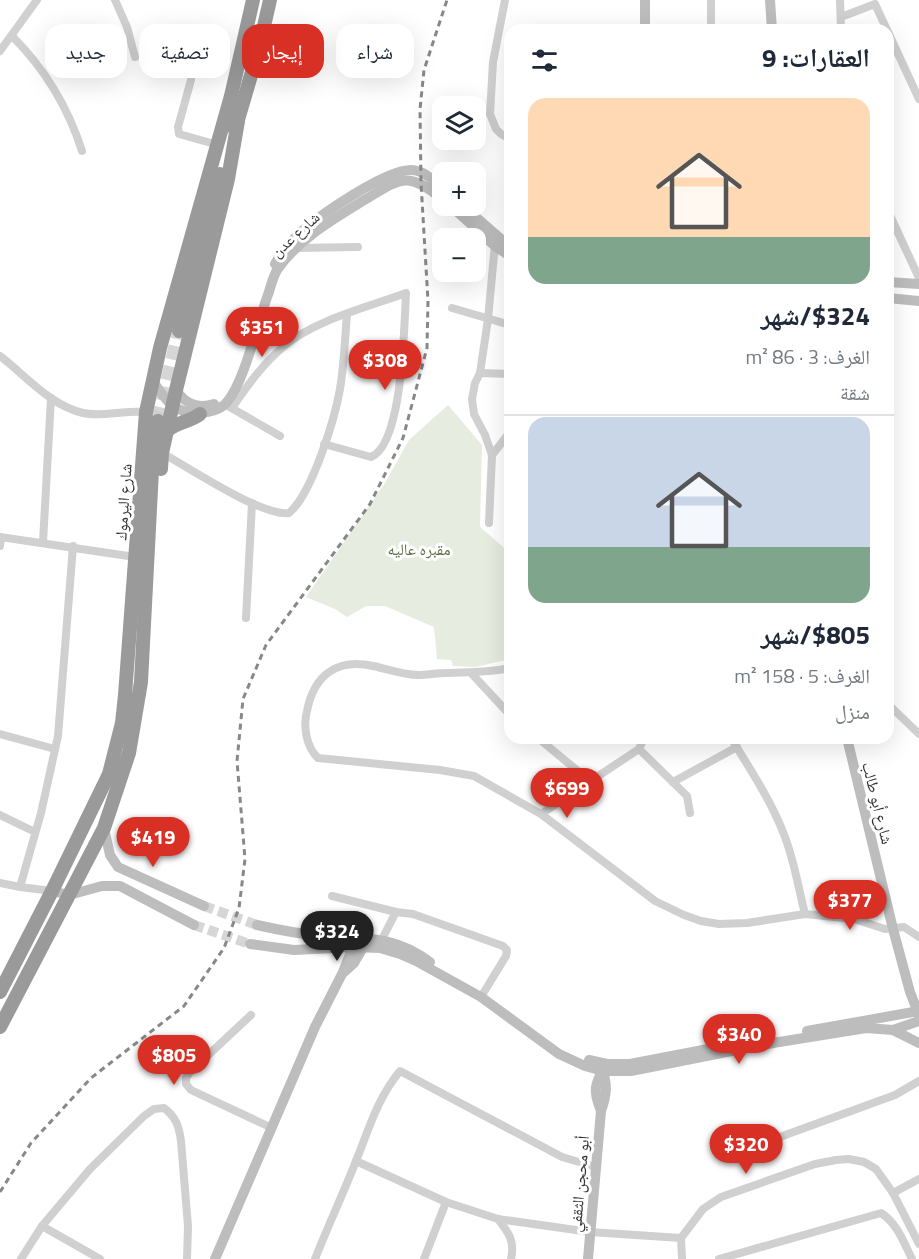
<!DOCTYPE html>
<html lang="ar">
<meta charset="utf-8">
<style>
body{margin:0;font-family:"Titillium Web","Noto Naskh Arabic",sans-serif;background:#f6f6f7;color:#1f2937;direction:rtl;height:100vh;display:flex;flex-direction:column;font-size:22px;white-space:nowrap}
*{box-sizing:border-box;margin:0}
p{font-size:20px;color:#747a83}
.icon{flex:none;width:33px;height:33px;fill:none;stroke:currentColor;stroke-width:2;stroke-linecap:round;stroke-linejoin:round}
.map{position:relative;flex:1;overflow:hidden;direction:ltr}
.panel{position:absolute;left:504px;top:24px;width:390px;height:720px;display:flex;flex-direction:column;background:#fff;border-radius:18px;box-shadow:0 6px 24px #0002;direction:rtl}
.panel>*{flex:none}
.banner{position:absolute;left:18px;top:24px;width:396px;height:54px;direction:rtl;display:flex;gap:12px}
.fabs{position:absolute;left:432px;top:96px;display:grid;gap:12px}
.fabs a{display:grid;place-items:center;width:54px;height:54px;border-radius:12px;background:#fff;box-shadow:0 6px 24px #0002;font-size:30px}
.price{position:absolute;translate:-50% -51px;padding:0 14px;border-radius:21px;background:#d93025;color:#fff;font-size:20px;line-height:39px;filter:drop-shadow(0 2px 3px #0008)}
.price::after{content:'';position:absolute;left:50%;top:36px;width:18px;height:14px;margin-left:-9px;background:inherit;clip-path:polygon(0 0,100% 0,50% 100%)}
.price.active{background:#222;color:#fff}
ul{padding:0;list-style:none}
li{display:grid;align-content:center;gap:12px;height:318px;padding:0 24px}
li+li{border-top:2px solid #e0e1e3}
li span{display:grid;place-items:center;height:186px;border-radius:18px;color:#555}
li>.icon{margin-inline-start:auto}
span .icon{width:108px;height:108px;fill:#fffc;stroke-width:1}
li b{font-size:26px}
h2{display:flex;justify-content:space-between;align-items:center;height:72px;padding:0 24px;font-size:26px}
.tag{padding:0 21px;border-radius:18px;background:#fff;box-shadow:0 6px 24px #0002;font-size:21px;line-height:54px}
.tag.active{background:#d93025;color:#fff}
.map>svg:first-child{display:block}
.green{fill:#e6ecdf}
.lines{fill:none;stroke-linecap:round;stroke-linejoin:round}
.secondary-tunnel{stroke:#d6d6d6;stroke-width:10;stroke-dasharray:10 5;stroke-linecap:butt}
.highway-tunnel{stroke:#d6d6d6;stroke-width:14;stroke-dasharray:14 7;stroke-linecap:butt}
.street{stroke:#d0d0d0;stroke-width:8}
.secondary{stroke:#bdbdbd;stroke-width:10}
.highway{stroke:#9a9a9a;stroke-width:14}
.rail{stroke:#888;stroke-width:3;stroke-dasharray:6 4.5;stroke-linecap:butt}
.labels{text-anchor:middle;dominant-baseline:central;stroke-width:6;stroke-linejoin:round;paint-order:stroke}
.street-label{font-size:16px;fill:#333;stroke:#fff}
.park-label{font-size:16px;fill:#56703f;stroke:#fff}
</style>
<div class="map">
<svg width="919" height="1259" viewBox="0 0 919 1259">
<rect width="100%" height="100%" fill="#fff"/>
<polygon class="green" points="448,405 482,445 480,527 510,553 510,659 475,667 453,666 451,660 437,659 434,627 385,606 366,606 347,617 335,609 306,597 385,483 409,440"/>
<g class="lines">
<g class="secondary-tunnel">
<polyline points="204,906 257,925"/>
<polyline points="194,925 250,944"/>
</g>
<polyline class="highway-tunnel" points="158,421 179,331"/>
<g class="street">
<polyline points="115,0 127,27 135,57"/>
<polyline points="505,0 493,62 490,114 496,129 501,134 510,139"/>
<polyline points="711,0 711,30"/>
<polyline points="840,0 841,30"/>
<polyline points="841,17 875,4 887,30"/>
<polyline points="888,32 919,99"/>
<path d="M12 36C44 68 68 107 82 151"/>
<polyline points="0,51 37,0"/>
<polyline points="191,80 178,127 179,134 218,145"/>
<polyline points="888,211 919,278"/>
<polyline points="296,248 358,247"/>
<polyline points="452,308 510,325"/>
<path d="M0 356C25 375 51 406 83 413 109 419 141 403 165 419"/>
<polyline points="480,373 510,374"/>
<polyline points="228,406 280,436"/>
<path d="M232 408C247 386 262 365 283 347 314 320 368 307 406 293 404 327 403 444 371 457L324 444"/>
<path d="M162 453C188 467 262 517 289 513 312 494 335 418 340 389 344 364 345 339 347 314"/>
<polyline points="492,455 507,436 510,428"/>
<polyline points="489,523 492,455 485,435 474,414 472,399 475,383 480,373 488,319 495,244"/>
<polyline points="0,537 135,557"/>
<polyline points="43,542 51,398"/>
<polyline points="0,546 1,537"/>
<polyline points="246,618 252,503"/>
<path d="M510 668C488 673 468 672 446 673 437 673 427 675 418 675 403 675 388 669 373 666 337 658 314 675 307 711 303 726 306 747 318 758L440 770 474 776 541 814 655 901 684 915 701 921 719 924 747 923 805 914 854 919 885 929 904 927 919 937"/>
<polyline points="472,674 510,715"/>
<polyline points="888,704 919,734"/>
<polyline points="0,734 55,749"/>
<polyline points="538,738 590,781"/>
<path d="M731 738C750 769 770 799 783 832 794 858 798 887 805 914"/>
<polyline points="639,749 687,796 690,813"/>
<polyline points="673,782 737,747"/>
<polyline points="541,814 639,749 644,738"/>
<polyline points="0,815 35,832"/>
<polyline points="0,883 20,887"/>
<polyline points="52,891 20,887 41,813 58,736 73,546"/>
<polyline points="332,896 396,912"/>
<polyline points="382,939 396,912 413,914 503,946 507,950 506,956 481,997"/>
<polyline points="251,1015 190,1072 186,1078 186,1084 191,1090 272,1128"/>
<polyline points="744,1150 895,1095 919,1081"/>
<polyline points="356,1161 446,1202 498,1219 590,1232 681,1238"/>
<polyline points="893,1193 919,1179"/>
<path d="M498 1219C509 1233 515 1241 511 1259"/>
<polyline points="42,1226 100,1259"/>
<path d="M21 1259 42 1226 90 1169 144 1116 154 1109 164 1108C176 1117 179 1126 181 1141L188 1226 187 1259"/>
<path d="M315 1259C328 1226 343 1194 356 1161 369 1129 377 1099 400 1071L562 1157 596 1167"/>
<polyline points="424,1259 446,1202"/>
<polyline points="682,1259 681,1238 703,1209 721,1197 815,1164 836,1160 849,1159 864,1162 876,1169 893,1193 919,1244"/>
<path d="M719 1259 881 1213C897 1223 904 1243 912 1259"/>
</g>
<g class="secondary">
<polyline points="645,0 645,30"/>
<polyline points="770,0 772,30"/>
<polyline points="451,206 495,246 510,256"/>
<polyline points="463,206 510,247"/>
<path d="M275 264C282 252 291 240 302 231 322 214 385 170 411 170 424 170 434 181 442 189"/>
<polyline points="888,282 919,284"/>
<polyline points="888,298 919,301"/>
<path d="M152 380C164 398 174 414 198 413 207 413 221 410 227 402 245 381 258 320 269 292 271 285 273 277 277 270 298 239 335 218 366 199 401 178 408 171 442 199"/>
<path d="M176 390C185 404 198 409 214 404"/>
<polyline points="847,738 893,929 910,992 919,1015"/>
<polyline points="104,828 110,855 118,867 204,906"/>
<polyline points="52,891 69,895 102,886 120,886 194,925"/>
<path d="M257 925C279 930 300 934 322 936 366 939 393 935 430 962"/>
<polyline points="250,944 294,950 354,947 380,948 400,954 416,961 481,997 559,1054 585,1066 603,1071 631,1071 773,1043 866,1028 893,1030 919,1021"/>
<polyline points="344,972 354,963 365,944"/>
<polyline points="893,1030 919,1043"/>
<polyline points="807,1031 919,1011"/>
<polyline points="589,1060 607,1064 630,1064 750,1041"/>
<path d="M601 1111C593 1091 594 1084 605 1067"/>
<polyline points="215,1259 315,1027 343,972 348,959 355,944"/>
<path d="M588 1259 601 1111C607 1095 608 1083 601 1067"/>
</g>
<g class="highway">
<polyline points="235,130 259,48 270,0"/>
<polyline points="179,331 220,174"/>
<path d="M168 430C177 422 190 422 200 414"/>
<polyline points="161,469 162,453 176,390 228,179 238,121"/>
<polyline points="0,992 52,891 109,774 122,723 125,695 146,412 160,348 231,96 253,0"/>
<polyline points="0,1027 104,828 129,753 141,682 153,451 158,421"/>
</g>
<polyline class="rail" points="0,1192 31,1143 91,1078 184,1006 224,948 239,908 245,859 237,761 243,699 266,645 370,504 403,438 427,348 428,301 421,183 420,109 424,70 447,0"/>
</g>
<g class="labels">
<g class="street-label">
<text transform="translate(295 234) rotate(-42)">شارع عدن</text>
<text transform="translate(123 502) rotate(-86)">شارع اليرموك</text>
<text transform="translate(878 803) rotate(76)">شارع أبو طالب</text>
<text transform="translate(579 1184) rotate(-85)">أبو محجن الثقفي</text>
</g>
<g class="park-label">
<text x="419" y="549">مقبره عاليه</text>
</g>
</g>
</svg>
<div class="fabs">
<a><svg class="icon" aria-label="layers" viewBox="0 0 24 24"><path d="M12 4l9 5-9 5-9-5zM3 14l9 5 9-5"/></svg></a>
<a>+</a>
<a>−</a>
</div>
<b class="price" style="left:262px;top:358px">$351</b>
<b class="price" style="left:385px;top:391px">$308</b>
<b class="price" style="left:567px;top:819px">$699</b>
<b class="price" style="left:153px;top:868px">$419</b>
<b class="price" style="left:850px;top:931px">$377</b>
<b class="price active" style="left:337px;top:962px">$324</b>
<b class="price" style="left:739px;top:1065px">$340</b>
<b class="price" style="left:174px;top:1086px">$805</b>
<b class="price" style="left:746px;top:1175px">$320</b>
<div class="banner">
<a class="tag">شراء</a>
<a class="tag active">إيجار</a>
<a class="tag">تصفية</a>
<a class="tag">جديد</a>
</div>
<section class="panel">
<h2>العقارات: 9<svg class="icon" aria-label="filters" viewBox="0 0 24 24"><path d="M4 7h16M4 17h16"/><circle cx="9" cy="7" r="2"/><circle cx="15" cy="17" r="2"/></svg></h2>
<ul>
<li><span style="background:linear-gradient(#ffd9b3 75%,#7fa58c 0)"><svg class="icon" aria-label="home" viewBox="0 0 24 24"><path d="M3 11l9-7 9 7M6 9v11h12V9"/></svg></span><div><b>$324/شهر</b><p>الغرف: 3 · 86 m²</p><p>شقة</p></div></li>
<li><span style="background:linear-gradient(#c9d6e8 70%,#7fa58c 0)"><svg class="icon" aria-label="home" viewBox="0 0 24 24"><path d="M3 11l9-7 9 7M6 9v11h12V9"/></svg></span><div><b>$805/شهر</b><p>الغرف: 5 · 158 m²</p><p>منزل</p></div></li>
</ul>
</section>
</div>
